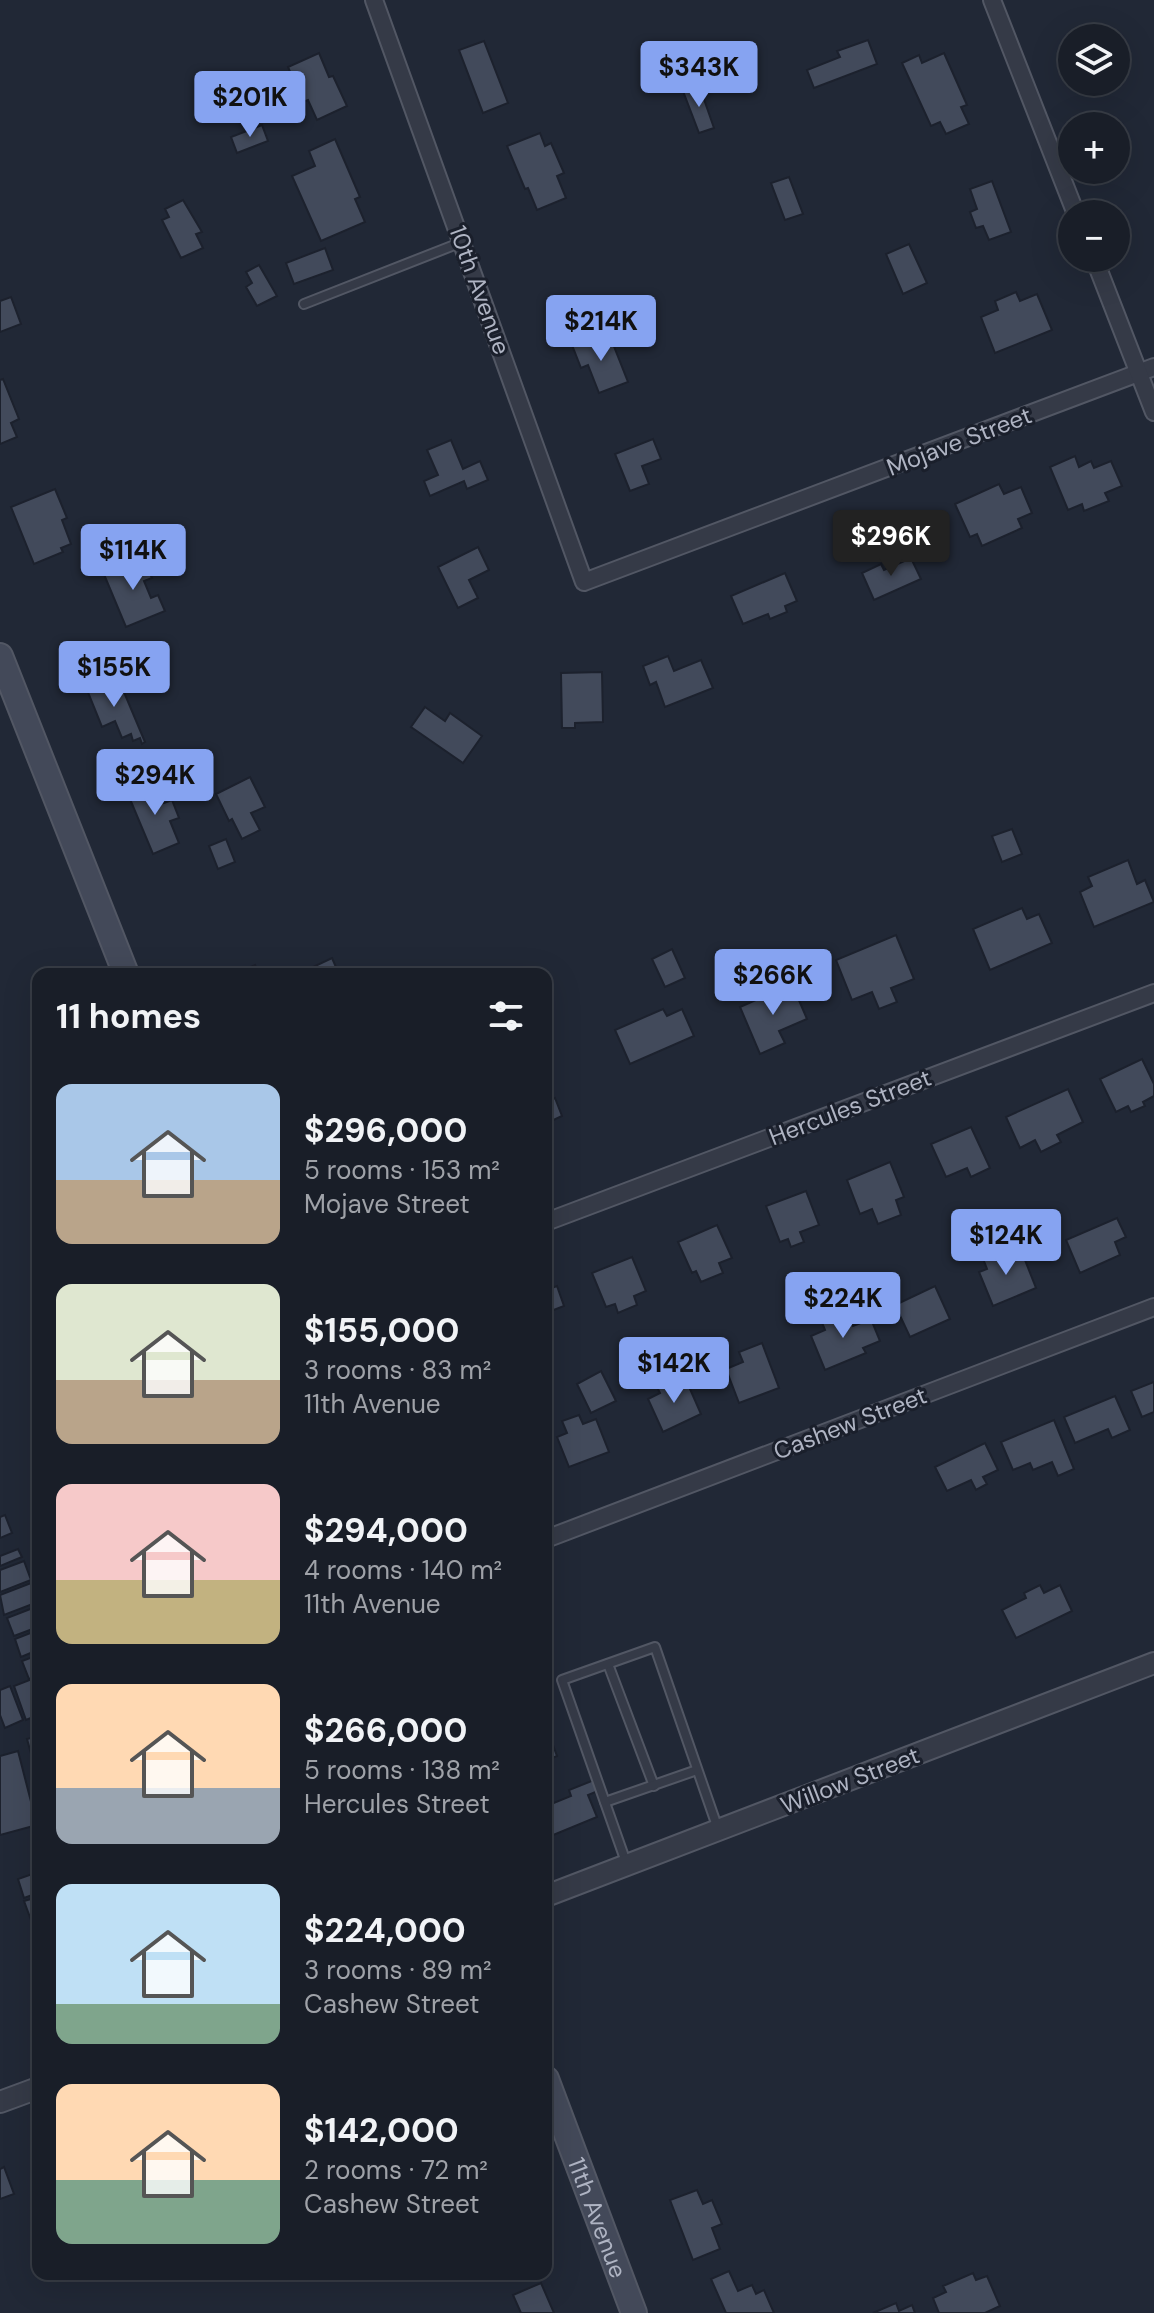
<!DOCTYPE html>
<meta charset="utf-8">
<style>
body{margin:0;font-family:"DM Sans",sans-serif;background:#222730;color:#f1f3f6;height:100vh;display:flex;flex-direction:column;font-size:30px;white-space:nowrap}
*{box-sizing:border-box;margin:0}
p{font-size:26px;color:#9fa2a8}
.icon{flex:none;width:44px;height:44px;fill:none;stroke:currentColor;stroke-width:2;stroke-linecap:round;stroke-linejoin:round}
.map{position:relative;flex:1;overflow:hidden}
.panel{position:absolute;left:32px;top:968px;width:520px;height:1312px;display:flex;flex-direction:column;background:#191e28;border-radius:16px;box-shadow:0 8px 32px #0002,0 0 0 2px #373c45}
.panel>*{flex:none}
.fabs{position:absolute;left:1058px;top:24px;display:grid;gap:16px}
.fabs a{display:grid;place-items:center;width:72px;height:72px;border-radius:50%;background:#191e28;box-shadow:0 8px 32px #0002,0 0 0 2px #373c45;font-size:40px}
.price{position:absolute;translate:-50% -68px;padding:0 18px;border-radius:8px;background:#86a3f1;color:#111;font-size:26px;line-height:52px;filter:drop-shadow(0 2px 4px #0008)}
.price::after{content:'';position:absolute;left:50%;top:48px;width:24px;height:18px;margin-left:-12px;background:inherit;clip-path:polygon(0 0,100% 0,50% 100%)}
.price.on{background:#222;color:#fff}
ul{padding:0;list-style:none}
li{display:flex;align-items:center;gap:24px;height:200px;padding:0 24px}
li span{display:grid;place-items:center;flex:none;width:224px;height:160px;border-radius:16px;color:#555}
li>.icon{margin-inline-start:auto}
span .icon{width:96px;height:96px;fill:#fffc;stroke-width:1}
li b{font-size:34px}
h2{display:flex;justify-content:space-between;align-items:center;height:96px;padding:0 24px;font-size:34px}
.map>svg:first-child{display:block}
.building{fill:#424a5b;stroke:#1c212d;stroke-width:2}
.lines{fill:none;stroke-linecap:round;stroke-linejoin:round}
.service-casing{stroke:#525764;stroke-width:12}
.minor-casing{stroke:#525764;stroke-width:20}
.tertiary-casing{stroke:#525764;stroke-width:24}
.secondary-casing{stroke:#525764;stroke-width:28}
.service{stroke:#353a47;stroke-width:8}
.minor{stroke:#353a47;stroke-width:16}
.tertiary{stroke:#353a47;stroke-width:20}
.secondary{stroke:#434959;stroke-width:24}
.labels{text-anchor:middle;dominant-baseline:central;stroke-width:6;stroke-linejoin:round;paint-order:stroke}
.street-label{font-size:24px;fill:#afb4c3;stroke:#1a1f2b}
</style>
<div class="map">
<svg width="1154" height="2313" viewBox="0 0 1154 2313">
<rect width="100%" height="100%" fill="#212836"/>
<g class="building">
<polygon points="868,40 877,64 814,88 807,70 840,57 837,51"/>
<polygon points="484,41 508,103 483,113 459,50"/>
<polygon points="319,53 329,77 333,76 347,106 317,120 308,100 303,102 288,67"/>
<polygon points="944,53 967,105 961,107 969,124 946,134 940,122 931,126 902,63 919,55 922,63"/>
<polygon points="699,85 714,128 699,133 683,91"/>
<polygon points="262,125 268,141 237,153 231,137"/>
<polygon points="540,133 545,146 551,143 564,173 557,176 566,198 537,210 528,188 525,189 507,146"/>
<polygon points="335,139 360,197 355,199 365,222 321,241 292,176 315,166 309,151"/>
<polygon points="789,177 803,214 785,220 771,183"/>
<polygon points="992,181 1011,232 989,240 983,226 976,228 970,212 977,209 970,189"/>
<polygon points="183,200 202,232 196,234 203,248 181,258 162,220 169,217 165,209"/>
<polygon points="909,244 927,283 903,294 886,254"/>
<polygon points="325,248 333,270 294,284 286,263"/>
<polygon points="259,265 277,296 257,306 246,287 252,283 246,272"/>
<polygon points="1016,292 1020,301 1037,294 1052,330 995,353 981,317 998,310 995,301"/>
<polygon points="11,297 21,324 0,332 0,301"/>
<polygon points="600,333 606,347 613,344 628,382 599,393 588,365 581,368 572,345"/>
<polygon points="3,379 19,419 11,423 17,437 0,444 0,380"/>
<polygon points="653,439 661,459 642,466 649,484 630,491 615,454"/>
<polygon points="451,440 463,469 480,461 488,480 467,489 464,481 430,496 424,481 438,475 427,450"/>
<polygon points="1075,456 1079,467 1091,461 1094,468 1111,461 1122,486 1105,493 1109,501 1084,511 1082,504 1068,510 1050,467"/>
<polygon points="999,484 1004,494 1021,487 1032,513 1018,519 1022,528 982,546 977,534 970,537 955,504"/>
<polygon points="55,489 67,518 62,520 71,544 61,548 63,552 34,564 11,507"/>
<polygon points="478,547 489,570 469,580 478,598 458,608 438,567"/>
<polygon points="142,556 152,578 144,581 151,598 158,595 165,611 126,627 103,572"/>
<polygon points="911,558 921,579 874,600 862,573 881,564 884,570"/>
<polygon points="785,573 797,601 785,606 787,612 770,619 768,614 743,624 731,596"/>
<polygon points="668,656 674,671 701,660 713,688 665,707 656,682 650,685 643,666"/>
<polygon points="602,672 603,722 575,723 575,728 562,728 561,673"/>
<polygon points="102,677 108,690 121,685 145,742 142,744 140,738 133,741 131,734 122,738 115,721 102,727 85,685"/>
<polygon points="425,707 445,721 450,713 482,736 463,763 411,727"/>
<polygon points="250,777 265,807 251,813 260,830 242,839 232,819 229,821 216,794"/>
<polygon points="154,781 164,803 172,800 179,818 170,821 179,843 153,854 127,792"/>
<polygon points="1012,829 1022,854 1002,862 992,836"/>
<polygon points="226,839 235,862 218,869 209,846"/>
<polygon points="1128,860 1137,884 1145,880 1154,902 1094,927 1080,892 1092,886 1088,877"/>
<polygon points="1022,908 1027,919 1039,914 1052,943 990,970 973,929"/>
<polygon points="896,935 914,979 891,988 897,1002 879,1009 872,992 852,1000 836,960"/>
<polygon points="672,949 685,978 665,987 652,959"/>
<polygon points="332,958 339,974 316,974 313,967"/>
<polygon points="255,965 259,974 234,974"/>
<polygon points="792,984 807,1019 779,1031 785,1043 760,1054 740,1007"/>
<polygon points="663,1009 667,1016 682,1009 694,1036 630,1064 615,1030"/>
<polygon points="1142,1059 1154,1084 1154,1096 1143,1102 1145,1106 1131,1112 1128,1106 1116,1112 1100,1079"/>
<polygon points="1068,1089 1083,1122 1057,1135 1061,1142 1041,1152 1035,1140 1020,1148 1006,1117"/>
<polygon points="555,1098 562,1116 547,1123 552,1136 546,1138 546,1101"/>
<polygon points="971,1127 990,1168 971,1177 967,1168 946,1177 931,1144"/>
<polygon points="890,1162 904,1197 896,1200 901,1215 878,1224 872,1209 860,1214 847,1180"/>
<polygon points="806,1191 819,1225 800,1232 804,1242 791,1247 788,1239 780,1242 766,1206"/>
<polygon points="1117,1218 1126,1237 1115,1242 1120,1255 1080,1273 1066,1240"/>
<polygon points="717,1225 732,1258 719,1263 723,1273 701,1282 696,1271 692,1273 678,1242"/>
<polygon points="1002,1248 1007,1261 1023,1255 1036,1288 993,1306 979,1272 987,1269 982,1256"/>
<polygon points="632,1257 646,1291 634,1296 637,1305 618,1313 615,1304 606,1307 592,1273"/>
<polygon points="557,1286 564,1306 546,1313 546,1290"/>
<polygon points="935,1286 950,1319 910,1337 895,1305"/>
<polygon points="846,1310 853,1326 871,1319 880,1341 863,1348 866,1353 825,1370 811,1336 825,1330 821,1320"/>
<polygon points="762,1343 779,1388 739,1403 726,1369 743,1362 739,1352"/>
<polygon points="601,1371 616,1401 591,1413 577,1384"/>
<polygon points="670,1378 674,1388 687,1382 701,1414 663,1432 648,1399 660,1393 656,1385"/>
<polygon points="1154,1382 1154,1412 1142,1417 1131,1391"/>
<polygon points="1115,1396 1130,1430 1112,1438 1108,1429 1075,1443 1064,1417"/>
<polygon points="579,1415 583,1424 596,1419 609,1452 569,1467 557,1437 567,1433 562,1421"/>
<polygon points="1054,1420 1074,1469 1058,1476 1052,1462 1033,1470 1030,1463 1013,1470 1001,1442"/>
<polygon points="985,1443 998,1470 983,1477 987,1484 976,1490 971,1480 947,1491 935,1467"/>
<polygon points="5,1515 12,1533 0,1538 0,1517"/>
<polygon points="18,1549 22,1557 0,1566 0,1556"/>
<polygon points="24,1561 31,1580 0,1592 0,1570"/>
<polygon points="31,1583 38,1602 4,1615 0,1595"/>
<polygon points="1040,1585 1044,1593 1060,1585 1072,1611 1016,1638 1002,1610 1026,1598 1024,1593"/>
<polygon points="38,1606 38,1627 14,1636 7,1618"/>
<polygon points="38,1630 38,1650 21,1657 15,1639"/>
<polygon points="38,1655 38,1676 29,1679 22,1661"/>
<polygon points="32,1679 38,1696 38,1715 26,1720 14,1686"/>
<polygon points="10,1686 23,1720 5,1728 0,1715 0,1690"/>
<polygon points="38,1736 38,1756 32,1757 27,1739"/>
<polygon points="551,1740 557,1756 546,1761 546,1742"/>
<polygon points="18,1751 37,1825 0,1835 0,1756"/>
<polygon points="594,1780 598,1791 588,1795 597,1817 546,1838 546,1798 549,1805 571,1796 569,1790"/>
<polygon points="38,1872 38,1893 24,1898 18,1879"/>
<polygon points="38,1897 38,1917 31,1920 24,1901"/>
<polygon points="4,2167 14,2194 0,2199 0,2169"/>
<polygon points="697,2190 703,2204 712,2200 722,2224 712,2228 720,2249 693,2260 670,2200"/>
<polygon points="729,2271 738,2291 752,2285 756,2294 764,2290 774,2313 726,2313 711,2279"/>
<polygon points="973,2273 976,2280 987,2276 1000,2306 985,2313 939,2313 933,2298 946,2292 943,2286"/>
<polygon points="541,2283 554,2313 521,2313 513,2295"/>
<polygon points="896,2303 899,2311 912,2305 915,2313 873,2313"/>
</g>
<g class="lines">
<g class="service-casing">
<g id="service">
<polyline points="304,304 462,242"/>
<polyline points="608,1664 654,1786"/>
<polyline points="605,1802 697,1770"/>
<polyline points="627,1865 562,1680 655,1647 718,1829"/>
</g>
</g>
<g class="minor-casing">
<g id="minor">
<polyline points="374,0 584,582 1154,367"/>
<polyline points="992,0 1076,214"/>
<polyline points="1094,258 1154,412"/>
<polyline points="546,1222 1154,993"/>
<polyline points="546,1539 1154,1307"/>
</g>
</g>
<g class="tertiary-casing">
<g id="tertiary">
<polyline points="546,1896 1154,1663"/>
<polyline points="0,2102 38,2088"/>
</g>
</g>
<g class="secondary-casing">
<g id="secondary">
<polyline points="0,656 126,974"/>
<path id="s1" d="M546 2079 634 2313"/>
</g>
</g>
<use href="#service" class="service"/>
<use href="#minor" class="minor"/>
<use href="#tertiary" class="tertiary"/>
<use href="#secondary" class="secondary"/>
</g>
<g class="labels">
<g class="street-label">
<text transform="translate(480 290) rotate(70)">10th Avenue</text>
<text transform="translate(959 441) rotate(-21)">Mojave Street</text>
<text transform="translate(850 1107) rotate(-21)">Hercules Street</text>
<text transform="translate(850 1423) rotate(-21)">Cashew Street</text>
<text transform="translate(850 1780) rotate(-21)">Willow Street</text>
<text stroke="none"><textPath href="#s1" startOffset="148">11th Avenue</textPath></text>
</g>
</g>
</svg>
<div class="fabs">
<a><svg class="icon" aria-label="layers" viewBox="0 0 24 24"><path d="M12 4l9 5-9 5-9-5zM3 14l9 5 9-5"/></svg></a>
<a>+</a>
<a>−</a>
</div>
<b class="price" style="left:699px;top:109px">$343K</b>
<b class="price" style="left:250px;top:139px">$201K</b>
<b class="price" style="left:601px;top:363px">$214K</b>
<b class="price on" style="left:891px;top:578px">$296K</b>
<b class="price" style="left:133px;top:592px">$114K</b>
<b class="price" style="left:114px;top:709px">$155K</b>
<b class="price" style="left:155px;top:817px">$294K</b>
<b class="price" style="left:773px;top:1017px">$266K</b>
<b class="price" style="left:1006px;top:1277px">$124K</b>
<b class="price" style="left:843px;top:1340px">$224K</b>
<b class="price" style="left:674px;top:1405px">$142K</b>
<section class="panel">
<h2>11 homes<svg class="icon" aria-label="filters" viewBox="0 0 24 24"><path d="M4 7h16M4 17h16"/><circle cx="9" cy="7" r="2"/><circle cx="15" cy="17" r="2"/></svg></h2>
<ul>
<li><span style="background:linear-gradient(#a9c7e8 60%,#b9a48a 0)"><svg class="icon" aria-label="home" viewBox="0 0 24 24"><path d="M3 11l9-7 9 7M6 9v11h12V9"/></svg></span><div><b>$296,000</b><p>5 rooms · 153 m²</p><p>Mojave Street</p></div></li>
<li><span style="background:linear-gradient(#dfe7d0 60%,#b9a48a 0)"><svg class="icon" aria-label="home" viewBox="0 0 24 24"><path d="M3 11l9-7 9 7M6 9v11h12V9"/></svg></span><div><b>$155,000</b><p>3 rooms · 83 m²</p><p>11th Avenue</p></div></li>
<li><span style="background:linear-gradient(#f6c9c9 60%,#c2b280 0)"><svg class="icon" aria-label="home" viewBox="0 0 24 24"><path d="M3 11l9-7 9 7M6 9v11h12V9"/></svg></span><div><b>$294,000</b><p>4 rooms · 140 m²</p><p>11th Avenue</p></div></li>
<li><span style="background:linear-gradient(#ffd9b3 65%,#9aa5b1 0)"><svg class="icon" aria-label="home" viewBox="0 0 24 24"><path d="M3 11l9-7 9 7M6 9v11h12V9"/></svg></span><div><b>$266,000</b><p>5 rooms · 138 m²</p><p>Hercules Street</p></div></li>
<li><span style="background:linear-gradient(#bfe0f5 75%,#7fa58c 0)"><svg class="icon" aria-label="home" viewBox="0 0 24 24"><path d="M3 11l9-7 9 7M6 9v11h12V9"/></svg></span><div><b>$224,000</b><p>3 rooms · 89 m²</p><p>Cashew Street</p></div></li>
<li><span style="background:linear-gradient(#ffd9b3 60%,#7fa58c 0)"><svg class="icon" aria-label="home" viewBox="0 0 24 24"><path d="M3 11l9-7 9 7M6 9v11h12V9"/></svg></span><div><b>$142,000</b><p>2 rooms · 72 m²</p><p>Cashew Street</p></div></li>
</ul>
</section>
</div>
